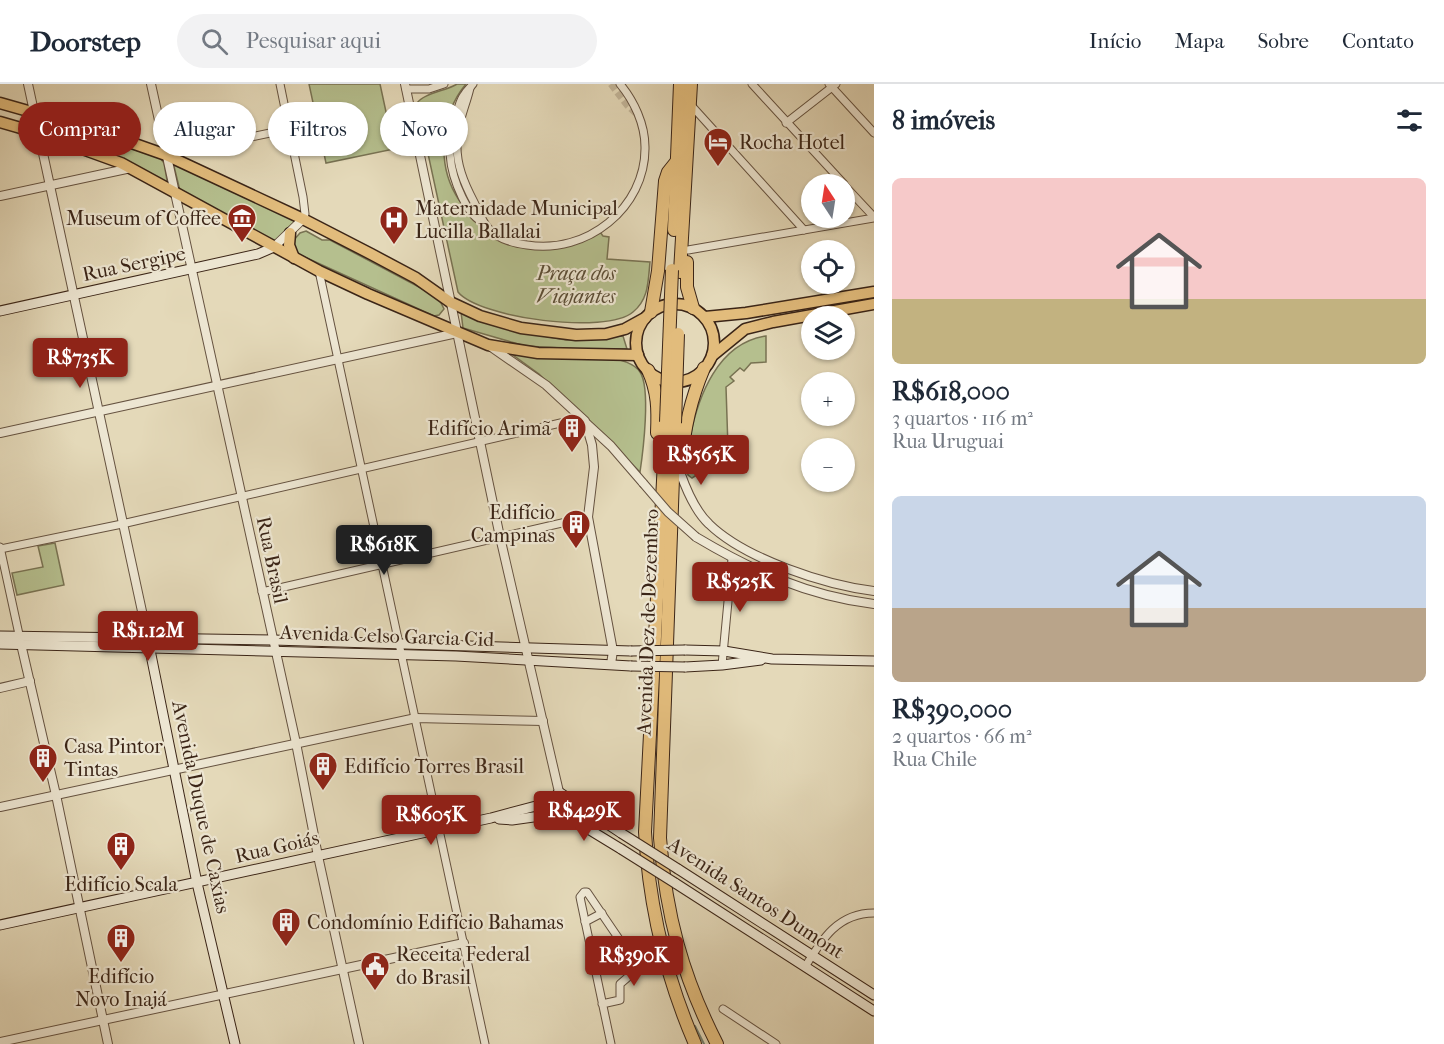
<!DOCTYPE html>
<html lang="pt">
<meta charset="utf-8">
<style>
body{margin:0;font-family:"IM FELL French Canon",serif;background:#f2f2f3;color:#1f2937;height:100vh;display:flex;flex-direction:column;font-size:22px;white-space:nowrap}
*{box-sizing:border-box;margin:0}
p{font-size:20px;color:#747a83}
.icon{flex:none;width:33px;height:33px;fill:none;stroke:currentColor;stroke-width:2;stroke-linecap:round;stroke-linejoin:round}
.map{position:relative;flex:1;overflow:hidden}
.details{display:flex;flex-direction:column;background:#fff;width:570px}
.details>*{flex:none}
.top-card{position:absolute;left:18px;top:18px;width:570px;height:54px;display:flex;gap:12px}
.needle{width:39px;rotate:348deg}
.buttons{position:absolute;left:801px;top:90px;display:grid;gap:12px}
.buttons a{display:grid;place-items:center;width:54px;height:54px;border-radius:50%;background:#fff;box-shadow:0 2px 4px #0004;font-size:30px}
.price{position:absolute;translate:-50% -51px;padding:0 14px;border-radius:6px;background:#8f2418;color:#fff;font-size:20px;line-height:39px;filter:drop-shadow(0 2px 3px #0008)}
.price::after{content:'';position:absolute;left:50%;top:36px;width:18px;height:14px;margin-left:-9px;background:inherit;clip-path:polygon(0 0,100% 0,50% 100%)}
.price.current{background:#222;color:#fff}
ul{padding:0;list-style:none}
li{display:grid;align-content:center;gap:12px;height:318px;padding:0 18px}
li span{display:grid;place-items:center;height:186px;border-radius:9px;color:#555}
li>.icon{margin-inline-start:auto}
span .icon{width:108px;height:108px;fill:#fffc;stroke-width:1}
li b{font-size:26px}
h2{display:flex;justify-content:space-between;align-items:center;height:72px;padding:0 18px;font-size:26px}
.tag{padding:0 21px;border-radius:27px;background:#fff;box-shadow:0 2px 4px #0004;font-size:21px;line-height:54px}
.tag.current{background:#8f2418;color:#fff}
header{display:flex;align-items:center;gap:36px;box-sizing:border-box;height:84px;padding:0 30px;background:#fff;border-bottom:2px solid #e0e1e3}
header strong{font-size:28px}
nav{display:flex;gap:33px;margin-inline-start:auto;font-size:21px}
.search{width:420px;height:54px;background:#f2f2f3;display:flex;align-items:center;gap:15px;box-sizing:border-box;padding:0 21px;border-radius:33px;color:#747a83;font-size:22px}
main{display:flex;flex:1;min-height:0}
.map>svg:first-child{display:block}
.green{fill:#b5bf8e;stroke:#787252;stroke-width:1.5}
.lines{fill:none;stroke-linecap:round;stroke-linejoin:round}
.stream{stroke:#727f6f;stroke-width:2}
.minor-tunnel{stroke:#c2b599;stroke-width:7;stroke-dasharray:7 3.5;stroke-linecap:butt}
.minor-casing{stroke:#655240;stroke-width:9}
.tertiary-casing{stroke:#655240;stroke-width:10}
.secondary-casing{stroke:#3b2517;stroke-width:11}
.primary-casing{stroke:#3b2517;stroke-width:13}
.trunk-casing{stroke:#3b2517;stroke-width:14}
.minor{stroke:#ede6d2;stroke-width:7}
.tertiary{stroke:#ede6d2;stroke-width:8}
.secondary{stroke:#ede6d2;stroke-width:9}
.primary{stroke:#e2bc7c;stroke-width:10}
.trunk{stroke:#e2bc7c;stroke-width:12}
.tertiary-bridge-casing{stroke:#655240;stroke-width:10;stroke-linecap:butt}
.secondary-bridge-casing{stroke:#3b2517;stroke-width:11;stroke-linecap:butt}
.trunk-bridge-casing{stroke:#3b2517;stroke-width:14;stroke-linecap:butt}
.tertiary-bridge{stroke:#ede6d2;stroke-width:8}
.secondary-bridge{stroke:#ede6d2;stroke-width:9}
.trunk-bridge{stroke:#e2bc7c;stroke-width:12}
.labels{text-anchor:middle;dominant-baseline:central;stroke-width:4.5;stroke-linejoin:round;paint-order:stroke}
.poi-label{font-size:20px;fill:#3b2517;stroke:#ede6d2;text-anchor:start}
.street-label{font-size:20px;fill:#3b2517;stroke:#ede6d2}
.park-label{font-size:20px;font-style:italic;fill:#5a4c35;stroke:#ede6d2}
</style>
<header>
<strong>Doorstep</strong>
<div class="search"><svg class="icon" aria-label="search" viewBox="0 0 24 24"><circle cx="10" cy="10" r="6"/><path d="M15 15l6 6"/></svg>Pesquisar aqui</div>
<nav><a>Início</a><a>Mapa</a><a>Sobre</a><a>Contato</a></nav>
</header>
<main>
<div class="map">
<svg width="874" height="960" viewBox="0 0 874 960">
<rect width="100%" height="100%" fill="#e4d9b9"/>
<filter id="stains"><feTurbulence type="fractalNoise" baseFrequency=".00333" numOctaves="4"/><feColorMatrix values="0 0 0 0 .2 0 0 0 0 .09 0 0 0 0 .02 0 0 0 .5 -.17"/></filter>
<radialGradient id="worn" r=".72"><stop offset=".6" stop-color="#630" stop-opacity="0"/><stop offset="1" stop-color="#630" stop-opacity=".3"/></radialGradient>
<g class="green">
<polygon points="309,0 380,0 394,65 326,79"/>
<path d="M457 0H466C440 31 436 82 459 116 466 126 476 134 485 141 491 146 496 153 503 156 509 159 519 158 525 159 558 162 570 165 600 148L603 152 609 153 607 175 650 178C648 197 649 215 633 228 606 251 479 234 458 208L417 19C424 9 446 7 457 0Z"/>
<polygon points="47,39 53,39 160,74 164,79 167,96 164,98 77,57 47,48 44,44"/>
<polygon points="173,78 297,137 274,158 180,107"/>
<polygon points="306,147 322,156 330,156 436,212 441,219 444,225 439,231 434,232 296,169 293,157 300,149"/>
<polygon points="461,228 510,246 566,256 623,252 627,265 580,265 525,262 463,244"/>
<path d="M766 252V278L751 279 744 287 740 284 730 293 734 297 726 303 728 364 710 380 708 378 704 380 703 387 692 394 688 391C684 380 687 365 690 354 698 312 718 259 766 252Z"/>
<path d="M513 271 611 274C621 276 634 279 640 288 651 304 643 368 640 388L539 290Z"/>
<polygon points="55,459 64,501 17,511 12,489 43,483 38,462"/>
</g>
<g class="lines">
<polyline class="stream" points="695,942 704,960"/>
<polyline class="minor-tunnel" points="611,0 627,21 640,33"/>
<g class="minor-casing">
<g id="minor">
<polyline points="280,0 303,113 305,130 303,135"/>
<path d="M473 0C470 4 466 7 464 11 460 16 459 22 457 28 446 58 448 84 462 113 467 123 472 132 482 138"/>
<polyline points="752,0 844,100"/>
<polyline points="829,0 874,49"/>
<path d="M470 4C466 22 457 39 457 58 456 80 464 99 474 118 479 128 482 138 490 146 500 156 514 159 527 161 586 171 646 124 645 63 645 40 634 17 620 0"/>
<polyline points="406,5 429,5 444,0"/>
<polyline points="690,20 804,146"/>
<polyline points="786,39 836,0"/>
<polyline points="166,71 289,45"/>
<polyline points="844,101 874,133"/>
<polyline points="688,166 874,134"/>
<polyline points="319,187 485,960"/>
<polyline points="0,463 20,555"/>
<polyline points="0,465 122,440 582,334"/>
<polyline points="262,508 588,433"/>
<polyline points="722,581 732,475"/>
<polyline points="585,838 602,829"/>
<path d="M805 883C822 855 838 829 874 829"/>
<polyline points="602,920 620,916 620,900 635,887 636,880 587,808 584,808 580,813 581,818 611,960"/>
<polyline points="723,925 776,960"/>
</g>
</g>
<g class="tertiary-casing">
<g id="tertiary">
<polyline points="28,0 148,555"/>
<polyline points="151,0 296,659 318,772 359,960"/>
<polyline points="405,0 500,453 559,708"/>
<polyline points="0,112 131,84"/>
<polyline points="274,163 303,135"/>
<polyline points="491,263 546,301 585,337 592,361 594,383 588,433 613,567 611,580"/>
<polyline points="586,339 611,362 643,399"/>
<polyline points="0,349 457,249"/>
<path d="M680 388C686 405 695 427 709 440 745 475 825 501 874 507"/>
<path d="M696 453C753 487 808 512 874 520"/>
<polyline points="21,560 56,711 108,960"/>
<polyline points="0,604 30,597"/>
<polyline points="0,723 416,634 543,637"/>
<polyline points="0,958 464,859"/>
</g>
</g>
<g class="secondary-casing">
<g id="secondary">
<polyline points="0,227 258,170 274,163"/>
<polyline points="0,552 273,556 631,567"/>
<polyline points="0,560 456,572 631,582"/>
<polyline points="149,561 197,799 235,960"/>
<polyline points="685,566 724,567 772,575 874,577"/>
<polyline points="685,583 722,581 761,576"/>
<polyline points="499,735 512,736 562,729 621,765"/>
<polyline points="678,785 874,911"/>
<polyline points="675,799 874,927"/>
<polyline points="0,841 491,734 551,718 559,708 621,749"/>
</g>
</g>
<g class="primary-casing">
<g id="primary">
<polyline points="0,19 95,46 166,71 303,135 371,170 416,194 450,218 480,232 521,244 576,251 606,250 625,245 645,234"/>
<polyline points="0,38 38,49 121,79 319,187 368,210 488,261 538,269 638,271"/>
<polyline points="290,149 289,161 294,174"/>
<circle cx="675" cy="259" r="39"/>
<polyline points="705,233 746,229 874,208"/>
<polyline points="712,272 745,245 773,238 874,220"/>
</g>
</g>
<g class="trunk-casing">
<g id="trunk">
<polyline points="674,146 680,0"/>
<polyline points="687,178 687,203 693,224"/>
<polyline points="680,188 691,0"/>
<polyline points="651,228 658,187 665,97 668,88 676,78"/>
<path d="M648 286C658 308 658 326 657 349"/>
<path d="M666 338 645 748C649 823 665 891 695 960"/>
<path d="M675 339 660 754C666 831 682 891 717 960"/>
<path d="M681 378C685 343 690 317 704 284"/>
</g>
</g>
<use href="#minor" class="minor"/>
<use href="#tertiary" class="tertiary"/>
<use href="#secondary" class="secondary"/>
<use href="#primary" class="primary"/>
<use href="#trunk" class="trunk"/>
<g class="tertiary-bridge-casing">
<polyline id="tertiary-bridge" points="643,399 668,428 696,453"/>
</g>
<g class="secondary-bridge-casing">
<g id="secondary-bridge">
<polyline points="631,567 685,566"/>
<polyline points="631,582 685,583"/>
<polyline points="621,749 678,785"/>
<polyline points="621,765 675,799"/>
</g>
</g>
<g class="trunk-bridge-casing">
<g id="trunk-bridge">
<polyline points="666,338 672,186"/>
<polyline points="675,339 678,250"/>
</g>
</g>
<use href="#tertiary-bridge" class="tertiary-bridge"/>
<use href="#secondary-bridge" class="secondary-bridge"/>
<use href="#trunk-bridge" class="trunk-bridge"/>
</g>
<defs>
<g id="hotel-pin" transform="scale(1.5)"><path d="M0 17L-7.5 6A9.5 9.5 0 1 1 7.5 6Z" fill="#8f2418" stroke="#ede6d2"/><path d="M-6-4.5h1.5V1H6V5H4.5V3h-9V5H-6ZM-4 0a1.8 1.8 0 1 1 3.6 0ZM.5 0V-2.5h3Q6-2.5 6 0Z" fill="#fff"/></g>
<g id="museum-pin" transform="scale(1.5)"><path d="M0 17L-7.5 6A9.5 9.5 0 1 1 7.5 6Z" fill="#8f2418" stroke="#ede6d2"/><path d="M0-6L6-3V-2H-6V-3ZM-5-1h2V3h-2ZM-1-1h2V3h-2ZM3-1h2V3H3ZM-6 4H6V6H-6Z" fill="#fff"/></g>
<g id="hospital-pin" transform="scale(1.5)"><path d="M0 17L-7.5 6A9.5 9.5 0 1 1 7.5 6Z" fill="#8f2418" stroke="#ede6d2"/><path d="M-5-5h3v3.5h4V-5h3V5h-3V1.5h-4V5h-3Z" fill="#fff"/></g>
<g id="building-pin" transform="scale(1.5)"><path d="M0 17L-7.5 6A9.5 9.5 0 1 1 7.5 6Z" fill="#8f2418" stroke="#ede6d2"/><path d="M-4-6H4V6H1V3H-1V6H-4ZM-2.5-4.3h1.7v1.8h-1.7ZM.8-4.3h1.7v1.8H.8ZM-2.5-1h1.7V.8h-1.7ZM.8-1h1.7V.8H.8Z" fill="#fff"/></g>
<g id="civic-pin" transform="scale(1.5)"><path d="M0 17L-7.5 6A9.5 9.5 0 1 1 7.5 6Z" fill="#8f2418" stroke="#ede6d2"/><path d="M-.6-6.5H3V-4.5H.6V-3L4-1V1h2V6H-6V1h2V-1L-.6-3ZM-1.2 2.5V6h2.4V2.5Z" fill="#fff"/></g>
</defs>
<g fill-rule="evenodd">
<use href="#hotel-pin" x="718" y="58"/>
<use href="#museum-pin" x="242" y="134"/>
<use href="#hospital-pin" x="394" y="136"/>
<use href="#building-pin" x="572" y="344"/>
<use href="#building-pin" x="576" y="440"/>
<use href="#building-pin" x="43" y="674"/>
<use href="#building-pin" x="323" y="682"/>
<use href="#building-pin" x="121" y="762"/>
<use href="#building-pin" x="286" y="838"/>
<use href="#building-pin" x="121" y="854"/>
<use href="#civic-pin" x="375" y="882"/>
</g>
<g class="labels">
<g class="poi-label">
<text x="739" y="58">Rocha Hotel</text>
<text x="415" y="124">Maternidade Municipal<tspan x="415" dy="23">Lucilla Ballalai</tspan></text>
<text x="221" y="134" text-anchor="end">Museum of Coffee</text>
<text x="551" y="344" text-anchor="end">Edifício Arimã</text>
<text x="555" y="428" text-anchor="end">Edifício<tspan x="555" dy="23">Campinas</tspan></text>
<text x="64" y="662">Casa Pintor<tspan x="64" dy="23">Tintas</tspan></text>
<text x="344" y="682">Edifício Torres Brasil</text>
<text x="121" y="800" text-anchor="middle">Edifício Scala</text>
<text x="307" y="838">Condomínio Edifício Bahamas</text>
<text x="396" y="870">Receita Federal<tspan x="396" dy="23">do Brasil</tspan></text>
<text x="121" y="892" text-anchor="middle">Edifício<tspan x="121" dy="23">Novo Inajá</tspan></text>
</g>
<g class="street-label">
<text transform="translate(134 180) rotate(-12)">Rua Sergipe</text>
<text transform="translate(272 476) rotate(78)">Rua Brasil</text>
<text transform="translate(648 538) rotate(-88)">Avenida Dez de Dezembro</text>
<text transform="translate(387 552) rotate(2)">Avenida Celso Garcia Cid</text>
<text transform="translate(201 723) rotate(78)">Avenida Duque de Caxias</text>
<text transform="translate(277 763) rotate(-13)">Rua Goiás</text>
<text transform="translate(756 814) rotate(33)">Avenida Santos Dumont</text>
</g>
<g class="park-label">
<text x="576" y="189">Praça dos<tspan x="576" dy="23">Viajantes</tspan></text>
</g>
</g>
<rect width="100%" height="100%" filter="url(#stains)"/>
<rect width="100%" height="100%" fill="url(#worn)"/>
</svg>
<div class="buttons">
<a><svg class="needle" viewBox="-14 -14 28 28"><path d="M0-13l5 13h-10z" fill="#e53935"/><path d="M0 13l5-13h-10z" fill="#747a83"/></svg></a>
<a><svg class="icon" aria-label="locate" viewBox="0 0 24 24"><circle cx="12" cy="12" r="6"/><path d="M12 2v4M12 18v4M2 12h4M18 12h4"/></svg></a>
<a><svg class="icon" aria-label="layers" viewBox="0 0 24 24"><path d="M12 4l9 5-9 5-9-5zM3 14l9 5 9-5"/></svg></a>
<a>+</a>
<a>−</a>
</div>
<b class="price" style="left:80px;top:305px">R$735K</b>
<b class="price" style="left:701px;top:402px">R$565K</b>
<b class="price current" style="left:384px;top:492px">R$618K</b>
<b class="price" style="left:740px;top:529px">R$525K</b>
<b class="price" style="left:148px;top:578px">R$1.12M</b>
<b class="price" style="left:584px;top:758px">R$429K</b>
<b class="price" style="left:431px;top:762px">R$605K</b>
<b class="price" style="left:634px;top:903px">R$390K</b>
<div class="top-card">
<a class="tag current">Comprar</a>
<a class="tag">Alugar</a>
<a class="tag">Filtros</a>
<a class="tag">Novo</a>
</div>
</div>
<section class="details">
<h2>8 imóveis<svg class="icon" aria-label="filters" viewBox="0 0 24 24"><path d="M4 7h16M4 17h16"/><circle cx="9" cy="7" r="2"/><circle cx="15" cy="17" r="2"/></svg></h2>
<ul>
<li><span style="background:linear-gradient(#f6c9c9 65%,#c2b280 0)"><svg class="icon" aria-label="home" viewBox="0 0 24 24"><path d="M3 11l9-7 9 7M6 9v11h12V9"/></svg></span><div><b>R$618,000</b><p>3 quartos · 116 m²</p><p>Rua Uruguai</p></div></li>
<li><span style="background:linear-gradient(#c9d6e8 60%,#b9a48a 0)"><svg class="icon" aria-label="home" viewBox="0 0 24 24"><path d="M3 11l9-7 9 7M6 9v11h12V9"/></svg></span><div><b>R$390,000</b><p>2 quartos · 66 m²</p><p>Rua Chile</p></div></li>
</ul>
</section>
</main>
